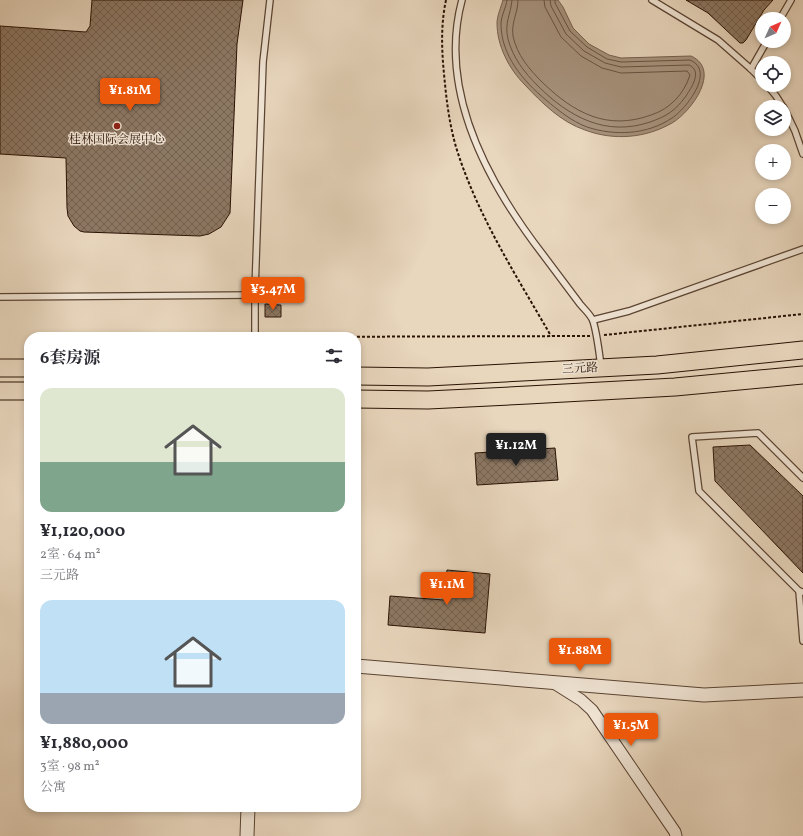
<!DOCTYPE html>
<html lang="zh">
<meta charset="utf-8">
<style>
body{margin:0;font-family:Vollkorn,"Noto Serif SC",serif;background:#f7f7f7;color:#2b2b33;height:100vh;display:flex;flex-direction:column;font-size:15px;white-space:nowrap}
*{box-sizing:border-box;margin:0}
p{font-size:13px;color:#7c7c81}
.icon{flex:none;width:22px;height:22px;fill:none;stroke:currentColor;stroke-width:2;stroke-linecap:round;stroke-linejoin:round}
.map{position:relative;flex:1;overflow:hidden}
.sheet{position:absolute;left:24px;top:332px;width:337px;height:480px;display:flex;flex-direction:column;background:#fff;border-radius:16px;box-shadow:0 2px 6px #0003}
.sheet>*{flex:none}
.needle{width:26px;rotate:45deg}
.fabs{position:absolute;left:755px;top:12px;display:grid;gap:8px}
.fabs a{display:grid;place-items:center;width:36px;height:36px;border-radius:50%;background:#fff;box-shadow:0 2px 6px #0003;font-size:20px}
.price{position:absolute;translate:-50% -34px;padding:0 9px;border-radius:4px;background:#ea580c;color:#fff;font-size:13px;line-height:26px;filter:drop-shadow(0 1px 2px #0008)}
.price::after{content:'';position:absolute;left:50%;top:24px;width:12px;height:9px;margin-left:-6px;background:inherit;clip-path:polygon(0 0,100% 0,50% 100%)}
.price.current{background:#222;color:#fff}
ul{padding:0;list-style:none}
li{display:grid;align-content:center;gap:8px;height:212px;padding:0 16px}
li span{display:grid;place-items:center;height:124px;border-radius:12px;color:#555}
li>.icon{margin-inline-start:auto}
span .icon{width:72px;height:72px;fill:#fffc;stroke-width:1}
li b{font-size:17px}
h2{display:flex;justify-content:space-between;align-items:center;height:48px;padding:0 16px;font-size:17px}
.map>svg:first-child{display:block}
.water{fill:#a7937e;stroke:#755f4d}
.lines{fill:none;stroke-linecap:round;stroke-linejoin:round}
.shore{stroke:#685241;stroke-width:1}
.building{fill:url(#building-cross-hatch);stroke:#2a1204}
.service-casing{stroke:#5a4332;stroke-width:8}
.minor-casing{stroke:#5a4332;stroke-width:13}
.tertiary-casing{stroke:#5a4332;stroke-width:15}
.primary-casing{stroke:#2a1204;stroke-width:19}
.path{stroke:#2a1204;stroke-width:2;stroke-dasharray:3 2;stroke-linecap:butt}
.service{stroke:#f0e4d4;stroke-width:5.5}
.minor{stroke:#f0e4d4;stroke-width:11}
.tertiary{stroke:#f0e4d4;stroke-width:13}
.primary{stroke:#e8d6bd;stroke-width:17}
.poi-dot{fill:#8f2418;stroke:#f0e4d4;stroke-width:1.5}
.labels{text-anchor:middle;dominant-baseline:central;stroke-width:3;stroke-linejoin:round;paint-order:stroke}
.poi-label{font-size:12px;fill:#2a1204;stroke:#f0e4d4}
.street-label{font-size:12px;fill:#2a1204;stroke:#f0e4d4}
</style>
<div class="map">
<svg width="803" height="836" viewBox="0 0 803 836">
<defs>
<pattern id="building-cross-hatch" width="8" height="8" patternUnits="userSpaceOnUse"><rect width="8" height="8" fill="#8d7864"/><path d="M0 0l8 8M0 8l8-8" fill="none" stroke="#736150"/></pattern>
</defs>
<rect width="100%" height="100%" fill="#e8d6bd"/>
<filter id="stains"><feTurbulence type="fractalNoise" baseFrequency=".005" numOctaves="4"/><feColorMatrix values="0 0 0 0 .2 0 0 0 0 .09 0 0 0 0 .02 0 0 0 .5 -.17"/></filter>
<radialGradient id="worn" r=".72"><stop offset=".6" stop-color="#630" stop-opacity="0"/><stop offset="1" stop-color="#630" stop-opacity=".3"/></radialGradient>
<path class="water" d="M503 0H558L563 7 573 28 589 44 609 55 621 58 691 56C722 70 691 112 672 123 646 138 614 141 585 130 561 122 542 103 525 85 509 69 497 46 497 23 497 16 501 7 503 0Z"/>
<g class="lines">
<g class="shore">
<path d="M507 0C506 8 501 16 501 24 501 55 523 81 546 100 558 110 571 121 587 127 614 136 647 135 672 118 686 109 716 71 690 60L621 62 607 59 587 47 570 31 555 3V0"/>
<path d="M512 0C511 14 504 23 508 39 513 58 524 72 538 86 569 117 606 137 650 122 667 116 675 111 686 96 691 88 703 71 689 65L621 67 605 63 584 51 566 34 551 6 550 0"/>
<path d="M518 0C518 13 511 22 513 36 517 55 529 69 542 82 574 113 607 131 651 115 670 109 684 94 690 75L687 71 621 73 602 68 581 56 561 37 545 7 544 0"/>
</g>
</g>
<g class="building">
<polygon points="92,0 243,0 237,44 230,213 221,227 209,234 200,236 84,232 80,231 74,226 68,216 67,208 66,158 0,154 0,26 86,32 90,26"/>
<polygon points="686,0 773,0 764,10 746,40 743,43 740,43 708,13"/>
<polygon points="265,304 281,305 281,317 265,317"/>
<polygon points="750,445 803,496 803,573 715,481 713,447"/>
<polygon points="555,448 558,480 477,485 475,453"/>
<polygon points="447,570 490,574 485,633 388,625 390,596 444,600"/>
</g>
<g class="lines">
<g class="service-casing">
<g id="service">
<path d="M462 0C437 92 489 185 544 256 556 272 568 288 580 304 584 309 591 315 593 321 597 333 599 352 601 366"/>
<polyline points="652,0 718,40 751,69 762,80"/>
<polyline points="780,19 791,0"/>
<polyline points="751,69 767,41"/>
<polyline points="767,85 776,96 783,107"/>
<polyline points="784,108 795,131 803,154"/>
<polyline points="0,297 255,295"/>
<polyline points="593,320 629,311 803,249"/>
<polyline points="255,337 255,290 263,62 270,0"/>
<polyline points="799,591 699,491 692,437 758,433 803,478"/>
<polyline points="803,592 799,591 803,641"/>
</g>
</g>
<g class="minor-casing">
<polyline id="minor" points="554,683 581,700 592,710 675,832 676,836"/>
</g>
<g class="tertiary-casing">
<g id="tertiary">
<polyline points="356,666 704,695 803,690"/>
<polyline points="247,836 248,807"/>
</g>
</g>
<g class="primary-casing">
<g id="primary">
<polyline points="0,368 29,368"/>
<polyline points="356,376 428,377 657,365 803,350"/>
<polyline points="0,391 29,391"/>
<polyline points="356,399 428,400 528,395 675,387 803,375"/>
</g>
</g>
<g class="path">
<path d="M446 0C440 28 442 56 445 84 447 105 450 126 456 147 477 215 516 275 551 336"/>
<polyline points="604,335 803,314"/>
<polyline points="262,337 590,336"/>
</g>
<use href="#service" class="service"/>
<use href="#minor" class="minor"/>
<use href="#tertiary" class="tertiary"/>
<use href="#primary" class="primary"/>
</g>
<circle class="poi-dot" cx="117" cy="126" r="4"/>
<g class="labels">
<g class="poi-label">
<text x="117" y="140">桂林国际会展中心</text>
</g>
<g class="street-label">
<text transform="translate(580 369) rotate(-3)">三元路</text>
</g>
</g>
<rect width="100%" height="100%" filter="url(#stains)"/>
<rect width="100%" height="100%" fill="url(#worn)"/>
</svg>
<div class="fabs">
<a><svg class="needle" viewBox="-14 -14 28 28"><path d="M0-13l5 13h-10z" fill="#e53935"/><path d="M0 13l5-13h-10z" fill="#7c7c81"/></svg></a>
<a><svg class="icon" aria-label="locate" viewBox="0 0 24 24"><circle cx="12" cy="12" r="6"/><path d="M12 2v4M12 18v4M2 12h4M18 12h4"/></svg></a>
<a><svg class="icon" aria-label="layers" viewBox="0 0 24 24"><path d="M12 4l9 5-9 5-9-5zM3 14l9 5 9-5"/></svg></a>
<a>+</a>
<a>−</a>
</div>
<b class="price" style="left:130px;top:112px">¥1.81M</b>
<b class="price" style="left:273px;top:311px">¥3.47M</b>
<b class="price current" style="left:516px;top:467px">¥1.12M</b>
<b class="price" style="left:447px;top:606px">¥1.1M</b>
<b class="price" style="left:580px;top:672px">¥1.88M</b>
<b class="price" style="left:631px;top:747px">¥1.5M</b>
<section class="sheet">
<h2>6套房源<svg class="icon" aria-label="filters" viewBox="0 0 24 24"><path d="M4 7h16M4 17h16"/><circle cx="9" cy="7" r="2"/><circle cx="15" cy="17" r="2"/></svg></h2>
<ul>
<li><span style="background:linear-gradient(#dfe7d0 60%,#7fa58c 0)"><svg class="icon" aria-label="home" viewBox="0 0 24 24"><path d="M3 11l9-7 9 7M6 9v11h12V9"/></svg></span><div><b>¥1,120,000</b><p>2室 · 64 m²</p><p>三元路</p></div></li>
<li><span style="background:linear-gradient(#bfe0f5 75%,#9aa5b1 0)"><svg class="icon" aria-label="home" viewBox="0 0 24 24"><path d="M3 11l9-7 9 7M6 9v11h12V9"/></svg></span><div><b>¥1,880,000</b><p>3室 · 98 m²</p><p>公寓</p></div></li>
</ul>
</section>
</div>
